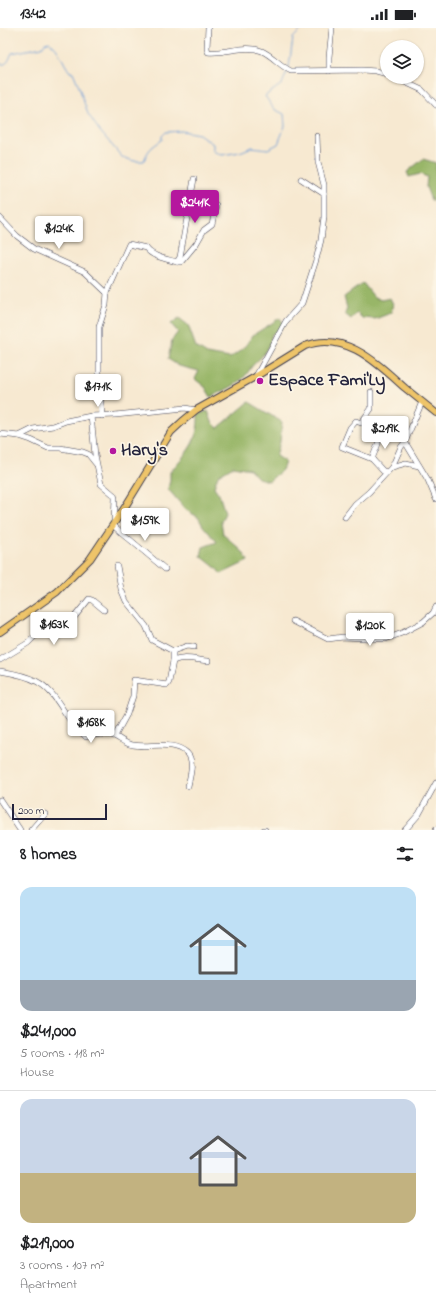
<!DOCTYPE html>
<meta charset="utf-8">
<style>
body{margin:0;font-family:"Indie Flower",sans-serif;background:#f6f6f6;color:#202124;height:100vh;display:flex;flex-direction:column;font-size:15px;white-space:nowrap}
*{box-sizing:border-box;margin:0}
p{font-size:13px;color:#757577}
.icon{flex:none;width:22px;height:22px;fill:none;stroke:currentColor;stroke-width:2;stroke-linecap:round;stroke-linejoin:round}
.map{position:relative;height:802px;overflow:hidden}
.sheet{display:flex;flex-direction:column;background:#fff;flex:1}
.sheet>*{flex:none}
.controls{position:absolute;left:380px;top:12px;display:grid;gap:8px}
.controls a{display:grid;place-items:center;width:44px;height:44px;border-radius:50%;background:#fff;box-shadow:0 1px 3px #0004;font-size:20px}
.scale{position:absolute;left:12px;bottom:10px;width:95px;box-sizing:border-box;padding-left:4px;border:2px solid #22223b;border-top:0;font-size:11px;line-height:14px;white-space:nowrap;color:#22223b;-webkit-text-stroke:3px #fcf5e5;paint-order:stroke}
.price{position:absolute;translate:-50% -34px;padding:0 9px;border-radius:4px;background:#fff;color:#222;font-size:13px;line-height:26px;filter:drop-shadow(0 1px 2px #0008)}
.price::after{content:'';position:absolute;left:50%;top:24px;width:12px;height:9px;margin-left:-6px;background:inherit;clip-path:polygon(0 0,100% 0,50% 100%)}
.price.active{background:#b5179e;color:#fff}
ul{padding:0;list-style:none}
li{display:grid;align-content:center;gap:8px;height:212px;padding:0 20px}
li+li{border-top:1px solid #e0e0e0}
li span{display:grid;place-items:center;height:124px;border-radius:12px;color:#555}
li>.icon{margin-inline-start:auto}
span .icon{width:72px;height:72px;fill:#fffc;stroke-width:1}
li b{font-size:17px}
h2{display:flex;justify-content:space-between;align-items:center;height:48px;padding:0 20px;font-size:17px}
.status{display:flex;justify-content:space-between;align-items:center;height:28px;padding:0 20px;background:#fff;direction:ltr}
.status svg{height:11px;fill:currentColor}
.map>svg:first-child{display:block}
.forest{fill:#98b668;stroke:#5d6c52}
.lines{fill:none;stroke-linecap:round;stroke-linejoin:round}
.stream{stroke:#6e9ed7;stroke-width:1}
.minor-casing{stroke:#424052;stroke-width:6}
.major-casing{stroke:#424052;stroke-width:8}
.minor{stroke:#fff;stroke-width:5}
.major{stroke:#eec469;stroke-width:6}
.poi-dot{fill:#b5179e;stroke:#fcf5e5;stroke-width:1.5}
.labels{text-anchor:middle;dominant-baseline:central;stroke-width:3.5;stroke-linejoin:round;paint-order:stroke}
.poi-label{font-size:18px;font-weight:bold;fill:#22223b;stroke:#fcf5e5;text-anchor:start}
</style>
<div class="status"><b>13:42</b><svg viewBox="0 0 49 12"><path d="M0 12V9h3v3zM5 12V6h3v6zM10 12V3h3v9zM15 12V0h3v12zM26 1h20v11H26zM47 4h2v5h-2z"/></svg></div>
<div class="map">
<svg width="436" height="802" viewBox="0 0 436 802">
<rect width="100%" height="100%" fill="#fcf5e5"/>
<filter id="ink" filterUnits="userSpaceOnUse"><feTurbulence type="fractalNoise" baseFrequency=".025" numOctaves="2"/><feDisplacementMap in="SourceGraphic" scale="8" xChannelSelector="R" yChannelSelector="G"/><feConvolveMatrix kernelMatrix="1 2 1 2 8 2 1 2 1" color-interpolation-filters="sRGB"/></filter>
<filter id="wash" filterUnits="userSpaceOnUse"><feTurbulence type="fractalNoise" baseFrequency=".012" numOctaves="4" result="noise"/><feDisplacementMap in="SourceGraphic" scale="16" xChannelSelector="R" yChannelSelector="G"/><feGaussianBlur stdDeviation="0.9" result="paint"/><feColorMatrix in="noise" values="0 0 0 0 0 0 0 0 0 0 0 0 0 0 0 0 0 1.4 0 .05"/><feComposite in="paint" operator="in"/></filter>
<g filter="url(#wash)">
<rect width="100%" height="100%" fill="#f7e9d1"/>
<g class="forest">
<polygon points="423,131 436,135 436,172 431,172 426,159 427,149 420,146 409,149 407,144"/>
<polygon points="363,255 374,269 381,272 390,270 393,276 391,285 375,291 362,290 357,285 351,291 345,286 347,280 344,269"/>
<path d="M179 290 188 297 196 319 207 326 230 330 243 321 253 307 280 290 283 295 280 302 272 306C270 318 264 328 255 335 250 339 247 348 241 352 233 359 221 364 211 369L205 359 195 351 199 343 179 338 168 331 172 312 178 304 171 296Z"/>
<path d="M249 374 282 394 280 414 276 428 285 434 282 442 269 453 258 450 250 441 233 438 218 447 214 459 219 466 225 485 221 493 223 506 243 524 248 533 221 546 216 540 201 528 203 519 217 514 203 498 198 489 186 482 168 461 170 452V444C187 424 199 414 198 386L208 383 212 394 218 400Z"/>
</g>
<g class="lines">
<g class="stream">
<path d="M0 36C8 38 9 31 12 25L42 19 45 15 49 14C60 21 62 34 70 44H73L78 56 88 86 99 102 122 129 134 133H144C148 121 152 119 162 112V108L166 104 182 103 199 106 213 116V123L222 127 240 124 252 119 268 121 278 116 285 98 284 86 274 81 265 68 282 56 287 44"/>
<polyline points="289,39 293,10 303,0"/>
</g>
</g>
</g>
<g filter="url(#ink)">
<g class="lines">
<g class="minor-casing">
<g id="minor">
<path d="M208 0 207 20 208 24C226 26 245 16 262 23 273 28 280 38 291 43L362 42 376 43 387 46"/>
<polyline points="329,43 329,29 332,0"/>
<polyline points="394,49 422,62 436,77"/>
<polyline points="301,151 324,166"/>
<polyline points="0,190 17,208 34,221 85,244 107,265"/>
<polyline points="177,234 180,229 194,151"/>
<polyline points="256,348 286,293 302,275 316,232 321,212 324,189 324,157 318,134 317,108"/>
<polyline points="371,364 371,381 361,395 356,393 350,400 342,419 372,431 383,443 387,444"/>
<polyline points="422,374 405,414 428,452 436,471"/>
<polyline points="91,388 95,427 101,456 114,467 115,470 114,496 115,499 165,541"/>
<path d="M102 388 99 351V299L106 277 107 265 129 216 146 220C152 229 167 231 177 234H181L196 216 204 202 212 196 216 177"/>
<polyline points="0,406 19,408 33,401 53,398 66,393 91,388 115,387 185,380 196,382"/>
<polyline points="19,408 31,412 48,420 60,420 83,424 88,426 96,436"/>
<polyline points="372,431 378,416 379,408"/>
<polyline points="392,439 406,435 419,438"/>
<polyline points="345,489 355,476 369,464 392,439 401,419 405,414"/>
<polyline points="117,538 121,561 126,573 146,598 152,612 173,623"/>
<polyline points="293,593 328,611 343,609 386,611 402,605 423,594 433,585 436,579"/>
<polyline points="0,632 28,615 35,608 40,606 51,607 56,610 72,592 89,571 92,572 104,582"/>
<polyline points="173,633 173,623 187,618 194,619"/>
<path d="M0 643C12 645 25 647 36 653 54 662 61 681 73 696 77 700 82 705 86 709 95 706 108 705 116 709 122 712 126 716 133 717 149 720 173 712 187 725 195 733 190 748 188 758"/>
<path d="M115 708 127 686 133 668 134 652 167 657 169 654 173 633C184 628 196 632 208 633"/>
<polyline points="0,772 20,802"/>
<polyline points="31,802 45,786"/>
<polyline points="264,802 265,802"/>
<polyline points="405,802 419,786 436,755"/>
<polyline points="436,802 436,801"/>
</g>
</g>
<g class="major-casing">
<path id="major" d="M0 604 57 564 90 531 125 479 171 404 184 392 196 382 255 349 305 318C345 302 378 336 405 360 415 368 426 377 436 385"/>
</g>
<use href="#minor" class="minor"/>
<use href="#major" class="major"/>
</g>
</g>
<g class="poi-dot">
<circle cx="260" cy="353" r="4"/>
<circle cx="113" cy="423" r="4"/>
</g>
<g class="labels">
<g class="poi-label">
<text x="268" y="353">Espace Fami'Ly</text>
<text x="121" y="423">Hary's</text>
</g>
</g>
</svg>
<div class="controls">
<a><svg class="icon" aria-label="layers" viewBox="0 0 24 24"><path d="M12 4l9 5-9 5-9-5zM3 14l9 5 9-5"/></svg></a>
</div>
<div class="scale">200 m</div>
<b class="price active" style="left:195px;top:196px">$241K</b>
<b class="price" style="left:59px;top:222px">$124K</b>
<b class="price" style="left:98px;top:380px">$171K</b>
<b class="price" style="left:385px;top:422px">$219K</b>
<b class="price" style="left:145px;top:514px">$159K</b>
<b class="price" style="left:54px;top:618px">$163K</b>
<b class="price" style="left:370px;top:619px">$120K</b>
<b class="price" style="left:91px;top:716px">$168K</b>
</div>
<section class="sheet">
<h2>8 homes<svg class="icon" aria-label="filters" viewBox="0 0 24 24"><path d="M4 7h16M4 17h16"/><circle cx="9" cy="7" r="2"/><circle cx="15" cy="17" r="2"/></svg></h2>
<ul>
<li><span style="background:linear-gradient(#bfe0f5 75%,#9aa5b1 0)"><svg class="icon" aria-label="home" viewBox="0 0 24 24"><path d="M3 11l9-7 9 7M6 9v11h12V9"/></svg></span><div><b>$241,000</b><p>5 rooms · 118 m²</p><p>House</p></div></li>
<li><span style="background:linear-gradient(#c9d6e8 60%,#c2b280 0)"><svg class="icon" aria-label="home" viewBox="0 0 24 24"><path d="M3 11l9-7 9 7M6 9v11h12V9"/></svg></span><div><b>$219,000</b><p>3 rooms · 107 m²</p><p>Apartment</p></div></li>
</ul>
</section>
